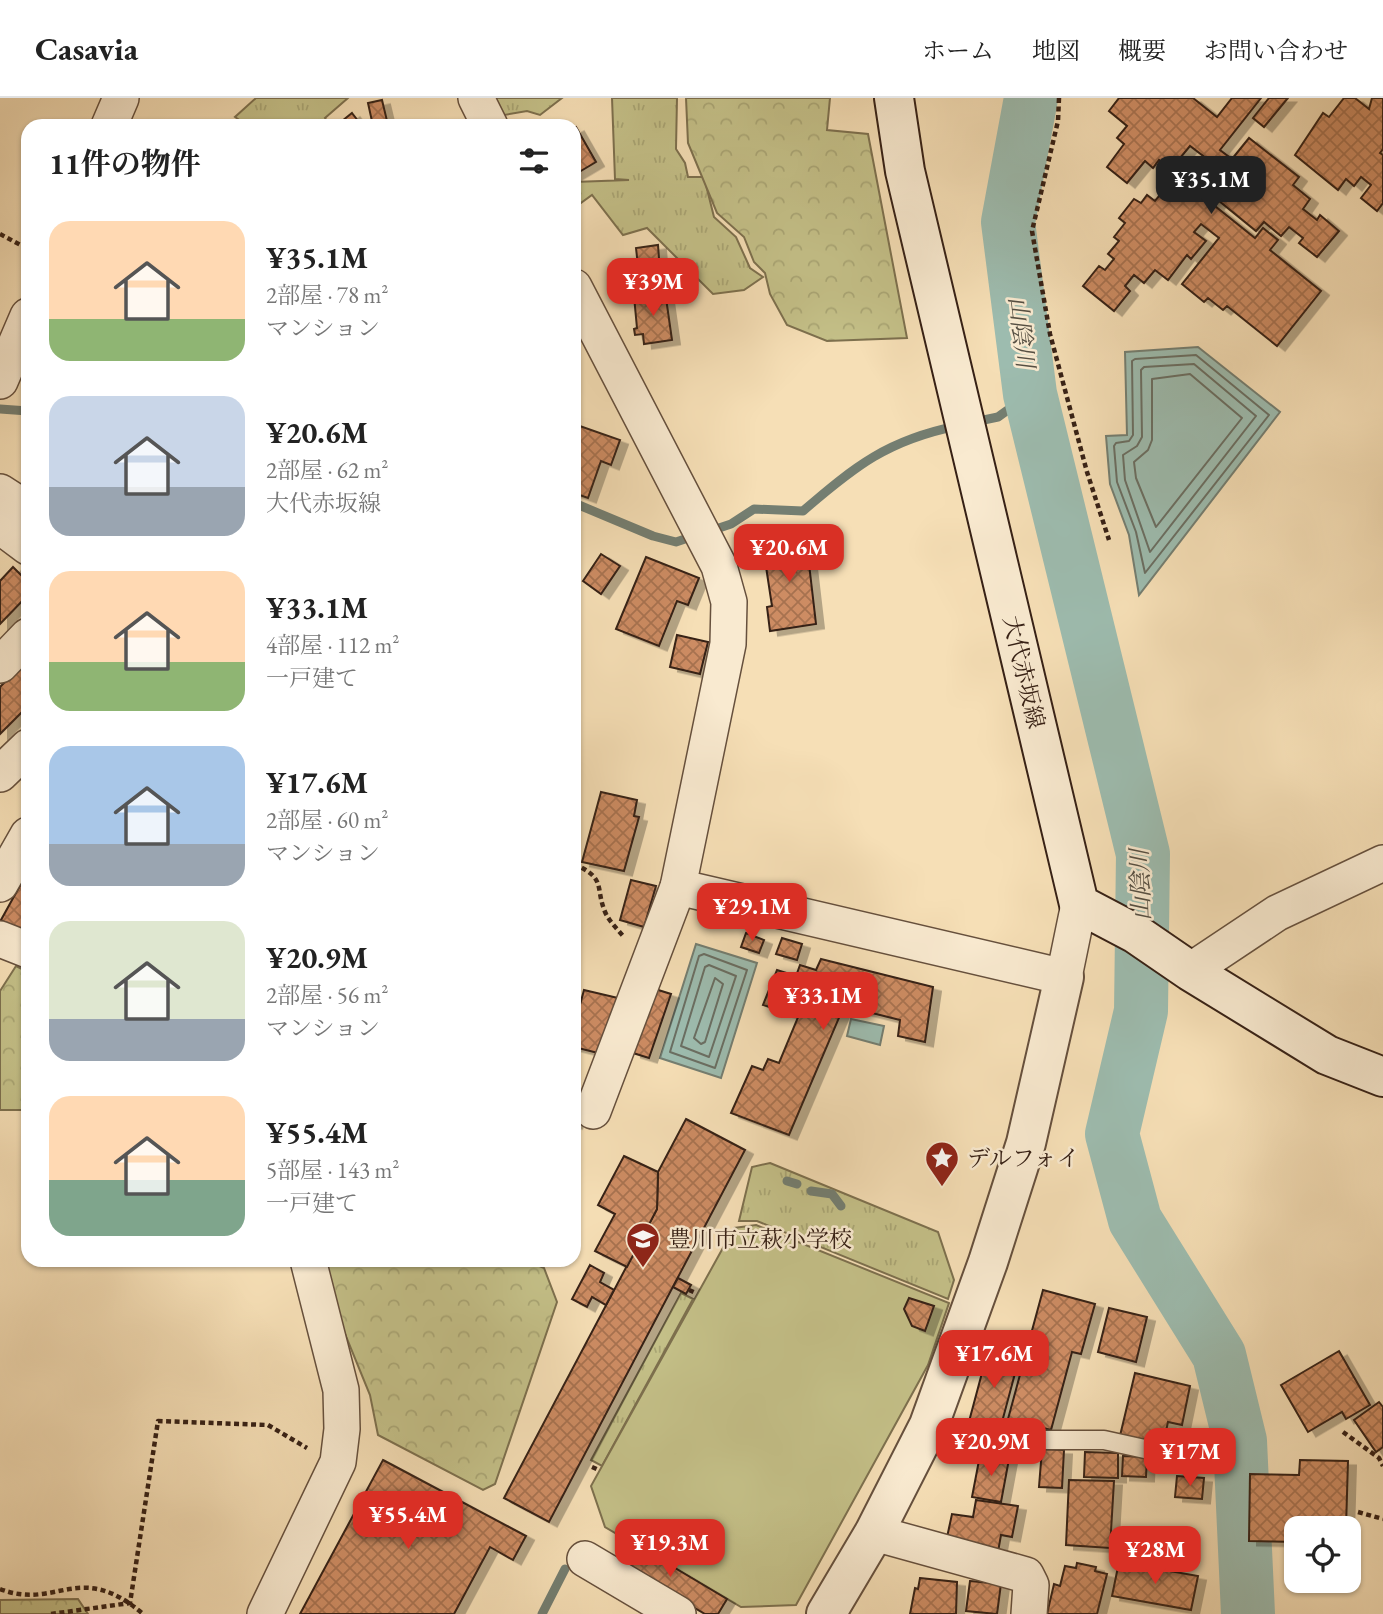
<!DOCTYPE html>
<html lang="ja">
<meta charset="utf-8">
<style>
body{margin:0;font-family:"EB Garamond","Noto Serif JP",serif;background:#f6f6f6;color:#222;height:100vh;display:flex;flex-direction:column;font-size:26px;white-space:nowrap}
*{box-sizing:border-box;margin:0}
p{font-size:23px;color:#767676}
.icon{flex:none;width:38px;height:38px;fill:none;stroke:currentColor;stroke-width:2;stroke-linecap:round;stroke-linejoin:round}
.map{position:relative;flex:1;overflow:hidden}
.details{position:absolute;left:21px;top:21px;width:560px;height:1148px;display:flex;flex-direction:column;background:#fff;border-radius:21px;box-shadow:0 2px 5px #0004}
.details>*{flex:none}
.buttons{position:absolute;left:1284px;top:1418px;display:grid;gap:14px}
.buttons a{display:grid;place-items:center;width:77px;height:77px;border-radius:14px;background:#fff;box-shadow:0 2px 5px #0004;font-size:35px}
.price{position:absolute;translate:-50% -60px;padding:0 16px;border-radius:14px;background:#d93025;color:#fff;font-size:23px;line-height:46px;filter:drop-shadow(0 2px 4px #0008)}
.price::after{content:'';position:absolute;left:50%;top:42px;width:21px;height:16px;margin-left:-10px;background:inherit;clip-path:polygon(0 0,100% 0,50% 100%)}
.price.selected{background:#222;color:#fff}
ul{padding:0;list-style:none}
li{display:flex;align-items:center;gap:21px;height:175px;padding:0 28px}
li span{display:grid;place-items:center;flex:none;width:196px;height:140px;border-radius:21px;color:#555}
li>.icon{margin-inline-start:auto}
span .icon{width:84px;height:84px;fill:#fffc;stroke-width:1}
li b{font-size:30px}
h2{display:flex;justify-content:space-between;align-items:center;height:84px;padding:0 28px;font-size:30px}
header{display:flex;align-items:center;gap:42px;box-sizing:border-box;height:98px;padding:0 35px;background:#fff;border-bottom:2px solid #e0e0e0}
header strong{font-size:33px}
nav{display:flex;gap:38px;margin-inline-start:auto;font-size:24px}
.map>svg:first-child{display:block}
.grass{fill:url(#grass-tufts);stroke:#7d704e;stroke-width:2}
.forest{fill:url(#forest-crowns);stroke:#7d704e;stroke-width:2}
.pitch{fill:#c4c088;stroke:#7d704e;stroke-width:2}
.water{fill:#9dbcaf;stroke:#747e71;stroke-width:2}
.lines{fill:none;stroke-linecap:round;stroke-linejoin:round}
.shore{stroke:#6a6e62;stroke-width:2}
.stream{stroke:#747e71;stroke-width:9}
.river{stroke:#9dbcaf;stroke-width:54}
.building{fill:url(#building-cross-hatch);stroke:#362015;stroke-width:2;filter:url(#shadow)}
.service-casing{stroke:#66503d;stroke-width:21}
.minor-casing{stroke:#66503d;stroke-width:38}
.tertiary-casing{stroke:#66503d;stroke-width:42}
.secondary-casing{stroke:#362015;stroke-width:42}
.path{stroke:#362015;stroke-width:4.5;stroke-dasharray:5 3.5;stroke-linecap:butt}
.service{stroke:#f9ead0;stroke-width:18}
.minor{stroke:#f9ead0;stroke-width:35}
.tertiary{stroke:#f9ead0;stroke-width:38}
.secondary{stroke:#f9ead0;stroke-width:38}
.labels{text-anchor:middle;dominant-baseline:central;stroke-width:5;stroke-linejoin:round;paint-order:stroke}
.street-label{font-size:23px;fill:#362015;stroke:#f9ead0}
.poi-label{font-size:23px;fill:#362015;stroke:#f9ead0;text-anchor:start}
.water-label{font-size:24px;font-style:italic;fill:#554f43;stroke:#f9ead0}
</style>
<header>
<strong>Casavia</strong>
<nav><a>ホーム</a><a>地図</a><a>概要</a><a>お問い合わせ</a></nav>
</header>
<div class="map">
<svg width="1383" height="1516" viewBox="0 0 1383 1516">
<defs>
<pattern id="grass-tufts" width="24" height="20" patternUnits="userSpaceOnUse" patternTransform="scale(1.75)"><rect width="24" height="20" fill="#c4c088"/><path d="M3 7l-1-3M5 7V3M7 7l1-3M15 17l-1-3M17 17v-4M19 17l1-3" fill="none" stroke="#a9a574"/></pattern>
<pattern id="forest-crowns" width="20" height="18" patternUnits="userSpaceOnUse" patternTransform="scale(1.75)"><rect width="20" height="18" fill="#c4c088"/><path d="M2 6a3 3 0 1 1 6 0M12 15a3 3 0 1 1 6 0" fill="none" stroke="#a9a574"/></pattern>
<pattern id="building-cross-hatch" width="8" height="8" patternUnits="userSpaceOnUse" patternTransform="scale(1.75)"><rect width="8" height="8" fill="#cd8c63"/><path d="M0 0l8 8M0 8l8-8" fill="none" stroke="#a77250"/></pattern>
<filter id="shadow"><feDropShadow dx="8" dy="4.5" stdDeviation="0" flood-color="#0004"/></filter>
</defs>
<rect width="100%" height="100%" fill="#f6dfb6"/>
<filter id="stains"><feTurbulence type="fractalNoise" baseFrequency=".00286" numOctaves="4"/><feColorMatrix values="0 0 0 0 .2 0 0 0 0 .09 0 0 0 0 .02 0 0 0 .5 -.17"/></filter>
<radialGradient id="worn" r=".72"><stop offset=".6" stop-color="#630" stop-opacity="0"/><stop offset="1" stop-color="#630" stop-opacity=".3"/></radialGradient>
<g class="grass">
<polygon points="256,0 348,0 325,20 330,28 248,28 235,19"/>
<polygon points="483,0 562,0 540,17 527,13 493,19"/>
<polygon points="612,0 677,0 676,51 685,65 688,79 704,79 714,119 736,139 750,170 763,179 744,192 713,196 647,130 623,137 592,97 574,110 574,84 629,82 615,81"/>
<polygon points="770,1065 938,1134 954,1182 948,1201 757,1123 739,1123 752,1069"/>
<polygon points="681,1195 693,1201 602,1368 591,1362"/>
</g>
<g class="forest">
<polygon points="686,0 830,0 827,32 868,36 907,240 827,243 787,227 770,196 765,175 754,164 744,139 717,115 688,45"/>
<polygon points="16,868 28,874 28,1012 0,1012 0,893"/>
<polygon points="325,1162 526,1162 544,1170 557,1204 495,1386 483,1392 378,1337 370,1297 334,1209"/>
<polygon points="78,1501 88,1516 0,1516 0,1502"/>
</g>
<polygon class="pitch" points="756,1127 949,1205 928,1267 796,1507 741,1509 605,1429 591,1388 734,1130"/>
<g class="water">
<polygon points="1198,249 1280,314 1139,497 1129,437 1110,386 1106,338 1127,337 1125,254"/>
<polygon points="696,846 757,865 721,980 660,960"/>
<polygon points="851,921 884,928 880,947 847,938"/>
</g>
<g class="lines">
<g class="shore">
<polygon points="1196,257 1269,317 1145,475 1136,434 1117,384 1114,348 1116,345 1129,343 1133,337 1132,263 1135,261"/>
<polygon points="1194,266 1256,318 1150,454 1125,382 1123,357 1137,348 1142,339 1141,272 1144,269"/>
<polygon points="1190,276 1242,320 1156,429 1136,380 1134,364 1148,352 1152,342 1152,281"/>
<polygon points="704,856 747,872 715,970 670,954 699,858"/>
<polygon points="709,867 736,878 709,959 681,948 705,869"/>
<polygon points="715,880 723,886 705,944 701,946 694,940"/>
</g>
<g class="stream">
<polyline points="0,311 28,313"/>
<polyline points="974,324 998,319 1030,296"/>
<polyline points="574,405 653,438 676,444 694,438"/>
<path d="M707 434 731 426 754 411 803 413C855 368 888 342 957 328"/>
<polyline points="787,1083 797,1086"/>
<polyline points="811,1093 832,1096 841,1108"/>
<polyline points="542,1516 565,1471"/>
</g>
<polyline class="river" points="1031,0 1008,124 1030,296 1143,756 1141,913 1112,1036 1135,1122 1219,1257 1240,1343 1248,1516"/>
</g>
<g class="building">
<polygon points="1119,0 1193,0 1217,19 1232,0 1261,0 1220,52 1232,61 1249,40 1299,79 1293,87 1310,101 1303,111 1317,122 1320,117 1339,133 1317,159 1299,145 1303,140 1289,129 1281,138 1264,124 1256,133 1219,103 1215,108 1255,140 1263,130 1278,142 1270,152 1321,193 1277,248 1227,208 1223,212 1208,200 1204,204 1182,186 1219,140 1201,126 1194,134 1206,143 1191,161 1187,157 1168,182 1155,172 1144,185 1134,177 1125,188 1130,193 1114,213 1083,188 1099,168 1105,172 1114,161 1108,156 1119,143 1114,139 1125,125 1119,120 1134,101 1141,105 1147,97 1155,103 1169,86 1184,98 1211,64 1190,48 1171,71 1159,62 1153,70 1145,63 1127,85 1107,69 1124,46 1117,40 1127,28 1109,13"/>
<polygon points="1269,0 1288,0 1264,29 1253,20"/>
<polygon points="1344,0 1355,0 1369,11 1372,0 1383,0 1383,51 1380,55 1383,57 1383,105 1377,113 1361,100 1371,87 1361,79 1354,88 1346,81 1338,92 1295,57 1323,15 1329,19"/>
<polygon points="382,2 388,27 373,28 368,5"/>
<polygon points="352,15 362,28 338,28 337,27"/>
<polygon points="576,29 596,64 574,77 574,30"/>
<polygon points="658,147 660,174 639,177 636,150"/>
<polygon points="665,193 672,242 644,246 643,236 635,237 634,231 637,230 634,198"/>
<polygon points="574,326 620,342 611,367 601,363 588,400 574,395"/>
<polygon points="791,438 792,443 806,440 816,526 770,533 767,509 772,508 763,449 767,449 766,444"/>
<polygon points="826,444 827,457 820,458 818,445"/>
<polygon points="601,456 620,468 601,496 583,483"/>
<polygon points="646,459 699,480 688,507 677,503 659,548 616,531"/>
<polygon points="13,469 28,484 28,497 0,526 0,483"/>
<polygon points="677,537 708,544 700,576 670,569"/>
<polygon points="28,561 28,608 0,636 0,589"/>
<polygon points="601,694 637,702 634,718 639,719 624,773 582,764"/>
<polygon points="28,773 28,838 1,822"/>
<polygon points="631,782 656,788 644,829 620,822"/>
<polygon points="746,835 764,842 759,855 741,849"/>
<polygon points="782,840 802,846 797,862 776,856"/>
<polygon points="821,861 933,889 925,944 898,938 900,922 844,908 789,1037 731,1015 752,968 763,972 768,961 779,965 806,900 804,899 796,918 763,907 777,872 796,878 800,867 816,872"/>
<polygon points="655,891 671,896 649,960 633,955"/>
<polygon points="584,892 618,900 606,957 574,949 574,929"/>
<polygon points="574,991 583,993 574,1027"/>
<polygon points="686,1021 745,1052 549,1424 504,1400 657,1111 658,1074"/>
<polygon points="624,1058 658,1074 657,1111 627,1169 595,1153 615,1116 598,1107"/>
<polygon points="590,1167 604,1175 600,1184 614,1192 606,1207 592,1199 587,1209 572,1201"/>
<polygon points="678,1180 691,1187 686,1196 673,1189"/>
<polygon points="1043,1192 1095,1206 1081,1256 1072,1254 1051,1332 1008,1321"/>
<polygon points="909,1200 934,1208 925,1233 912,1228 904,1211"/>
<polygon points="1109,1210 1147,1219 1136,1264 1098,1254"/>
<polygon points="990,1245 1021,1253 998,1339 967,1331"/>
<polygon points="1339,1253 1370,1307 1346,1321 1342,1314 1308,1334 1281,1287"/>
<polygon points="1135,1275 1190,1288 1182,1327 1168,1324 1162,1351 1119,1342"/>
<polygon points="1379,1304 1383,1309 1383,1349 1376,1354 1354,1322"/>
<polygon points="1042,1351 1064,1352 1062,1390 1039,1389"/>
<polygon points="1085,1354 1118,1355 1118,1380 1084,1379"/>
<polygon points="980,1357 1009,1361 1001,1404 972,1399"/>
<polygon points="1123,1358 1147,1359 1146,1379 1122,1378"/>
<polygon points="383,1362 526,1438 513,1462 490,1449 454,1516 300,1516"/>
<polygon points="1300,1362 1348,1363 1346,1430 1297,1430 1297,1444 1249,1443 1250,1376 1299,1377"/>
<polygon points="1177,1378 1204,1380 1202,1401 1175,1399"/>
<polygon points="1069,1382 1114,1383 1110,1450 1066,1447"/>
<polygon points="976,1402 1018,1408 1012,1439 1001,1437 998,1454 946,1444 952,1416 973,1419"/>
<polygon points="628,1442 727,1501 718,1516 705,1516 615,1463"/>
<polygon points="1119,1464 1198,1478 1191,1512 1112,1498"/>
<polygon points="1077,1465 1096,1469 1095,1473 1107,1476 1097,1516 1047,1516 1054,1486 1060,1488 1065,1468 1076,1470"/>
<polygon points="920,1480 957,1484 956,1516 910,1516 915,1490 918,1491"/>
<polygon points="970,1483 1001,1486 997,1516 966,1513"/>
</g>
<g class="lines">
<g class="service-casing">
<polyline id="service" points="929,1327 956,1342 1104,1342 1199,1363"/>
</g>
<g class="minor-casing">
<g id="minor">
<polyline points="476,0 490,28"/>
<polyline points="109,28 121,0"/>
<polyline points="574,189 719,468 729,504 728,546 678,789 1064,879 1079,806"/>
<polyline points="0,283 28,218"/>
<polyline points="0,394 28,412"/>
<polyline points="0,428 28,449"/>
<polyline points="0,567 28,538"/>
<polyline points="0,676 28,649"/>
<polyline points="0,786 28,737"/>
<polyline points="0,841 28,852"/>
<polyline points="1190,873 1277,815 1383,765"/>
<polyline points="593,1013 678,789"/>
<polyline points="874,1435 1026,1477 1031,1487 1029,1516"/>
<polyline points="585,1461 678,1516"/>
<polyline points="265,1516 338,1364 342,1331 341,1292 308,1162"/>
</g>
</g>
<g class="tertiary-casing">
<polyline id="tertiary" points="826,1516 874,1435 929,1327 988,1164 1026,1045 1064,879"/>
</g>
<g class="secondary-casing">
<polyline id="secondary" points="894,0 905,73 1079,806 1136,836 1190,873 1327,957 1383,979"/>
</g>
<g class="path">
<polyline points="1059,0 1058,23 1032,133 1050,236 1087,374 1109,442"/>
<polyline points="0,136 28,151"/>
<path d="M574 766C608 781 594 790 606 816 610 824 618 832 624 839"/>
<polyline points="689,1192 696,1195"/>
<polyline points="1343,1334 1379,1360 1383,1368"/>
<polyline points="592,1369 599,1372"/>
<polyline points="1358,1414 1383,1421"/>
<path d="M0 1491C57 1513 79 1461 143 1516"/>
<polyline points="51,1516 130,1505 158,1323 268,1327 307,1350"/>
</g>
<use href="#service" class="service"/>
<use href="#minor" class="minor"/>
<use href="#tertiary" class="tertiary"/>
<use href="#secondary" class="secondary"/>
</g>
<defs>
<g id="sight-pin" transform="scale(1.75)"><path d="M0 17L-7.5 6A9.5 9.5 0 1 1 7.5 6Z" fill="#8f2418" stroke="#f9ead0"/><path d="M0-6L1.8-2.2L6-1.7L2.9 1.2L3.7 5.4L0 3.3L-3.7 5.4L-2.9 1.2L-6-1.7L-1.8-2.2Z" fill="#fff"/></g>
<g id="school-pin" transform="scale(1.75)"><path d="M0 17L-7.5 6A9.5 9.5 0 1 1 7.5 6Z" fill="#8f2418" stroke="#f9ead0"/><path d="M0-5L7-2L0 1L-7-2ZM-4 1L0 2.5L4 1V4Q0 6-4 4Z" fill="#fff"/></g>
</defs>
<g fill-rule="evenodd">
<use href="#sight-pin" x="942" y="1060"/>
<use href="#school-pin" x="643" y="1141"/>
</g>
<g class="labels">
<g class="street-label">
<text transform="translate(1024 574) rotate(77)">大代赤坂線</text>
</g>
<g class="poi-label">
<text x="967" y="1060">デルフォイ</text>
<text x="668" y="1141">豊川市立萩小学校</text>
</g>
<g class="water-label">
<text transform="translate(1022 234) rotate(83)">山陰川</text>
<text transform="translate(1140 787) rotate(-92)">山陰川</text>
</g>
</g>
<rect width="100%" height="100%" filter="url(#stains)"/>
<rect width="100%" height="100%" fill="url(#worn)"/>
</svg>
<div class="buttons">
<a><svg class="icon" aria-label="locate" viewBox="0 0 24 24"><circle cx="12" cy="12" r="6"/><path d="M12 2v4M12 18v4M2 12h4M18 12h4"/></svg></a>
</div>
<b class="price selected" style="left:1211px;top:118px">¥35.1M</b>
<b class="price" style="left:653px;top:220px">¥39M</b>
<b class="price" style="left:789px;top:486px">¥20.6M</b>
<b class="price" style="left:752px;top:845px">¥29.1M</b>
<b class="price" style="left:823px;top:934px">¥33.1M</b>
<b class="price" style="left:994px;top:1292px">¥17.6M</b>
<b class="price" style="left:991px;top:1380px">¥20.9M</b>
<b class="price" style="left:1190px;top:1390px">¥17M</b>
<b class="price" style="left:408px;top:1453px">¥55.4M</b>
<b class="price" style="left:670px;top:1481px">¥19.3M</b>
<b class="price" style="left:1155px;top:1488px">¥28M</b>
<section class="details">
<h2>11件の物件<svg class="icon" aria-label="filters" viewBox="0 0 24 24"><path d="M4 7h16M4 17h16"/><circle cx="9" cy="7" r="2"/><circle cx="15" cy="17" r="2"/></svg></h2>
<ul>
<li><span style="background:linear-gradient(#ffd9b3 70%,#8fb573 0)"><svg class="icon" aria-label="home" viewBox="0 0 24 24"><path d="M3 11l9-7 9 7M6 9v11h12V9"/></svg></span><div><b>¥35.1M</b><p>2部屋 · 78 m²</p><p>マンション</p></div></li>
<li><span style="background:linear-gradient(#c9d6e8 65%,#9aa5b1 0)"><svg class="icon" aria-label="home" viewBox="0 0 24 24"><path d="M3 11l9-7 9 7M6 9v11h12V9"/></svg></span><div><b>¥20.6M</b><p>2部屋 · 62 m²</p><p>大代赤坂線</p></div></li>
<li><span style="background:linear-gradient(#ffd9b3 65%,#8fb573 0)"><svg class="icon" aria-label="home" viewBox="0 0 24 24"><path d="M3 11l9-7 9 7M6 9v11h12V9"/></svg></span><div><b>¥33.1M</b><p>4部屋 · 112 m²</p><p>一戸建て</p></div></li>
<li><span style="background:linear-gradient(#a9c7e8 70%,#9aa5b1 0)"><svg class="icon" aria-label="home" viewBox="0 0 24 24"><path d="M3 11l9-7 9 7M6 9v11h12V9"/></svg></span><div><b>¥17.6M</b><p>2部屋 · 60 m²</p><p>マンション</p></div></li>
<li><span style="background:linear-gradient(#dfe7d0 70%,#9aa5b1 0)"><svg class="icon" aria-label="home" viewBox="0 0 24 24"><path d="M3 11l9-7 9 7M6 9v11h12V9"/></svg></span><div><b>¥20.9M</b><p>2部屋 · 56 m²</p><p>マンション</p></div></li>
<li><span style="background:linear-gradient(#ffd9b3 60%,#7fa58c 0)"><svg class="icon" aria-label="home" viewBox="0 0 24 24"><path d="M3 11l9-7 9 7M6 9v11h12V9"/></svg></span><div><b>¥55.4M</b><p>5部屋 · 143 m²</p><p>一戸建て</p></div></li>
</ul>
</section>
</div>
